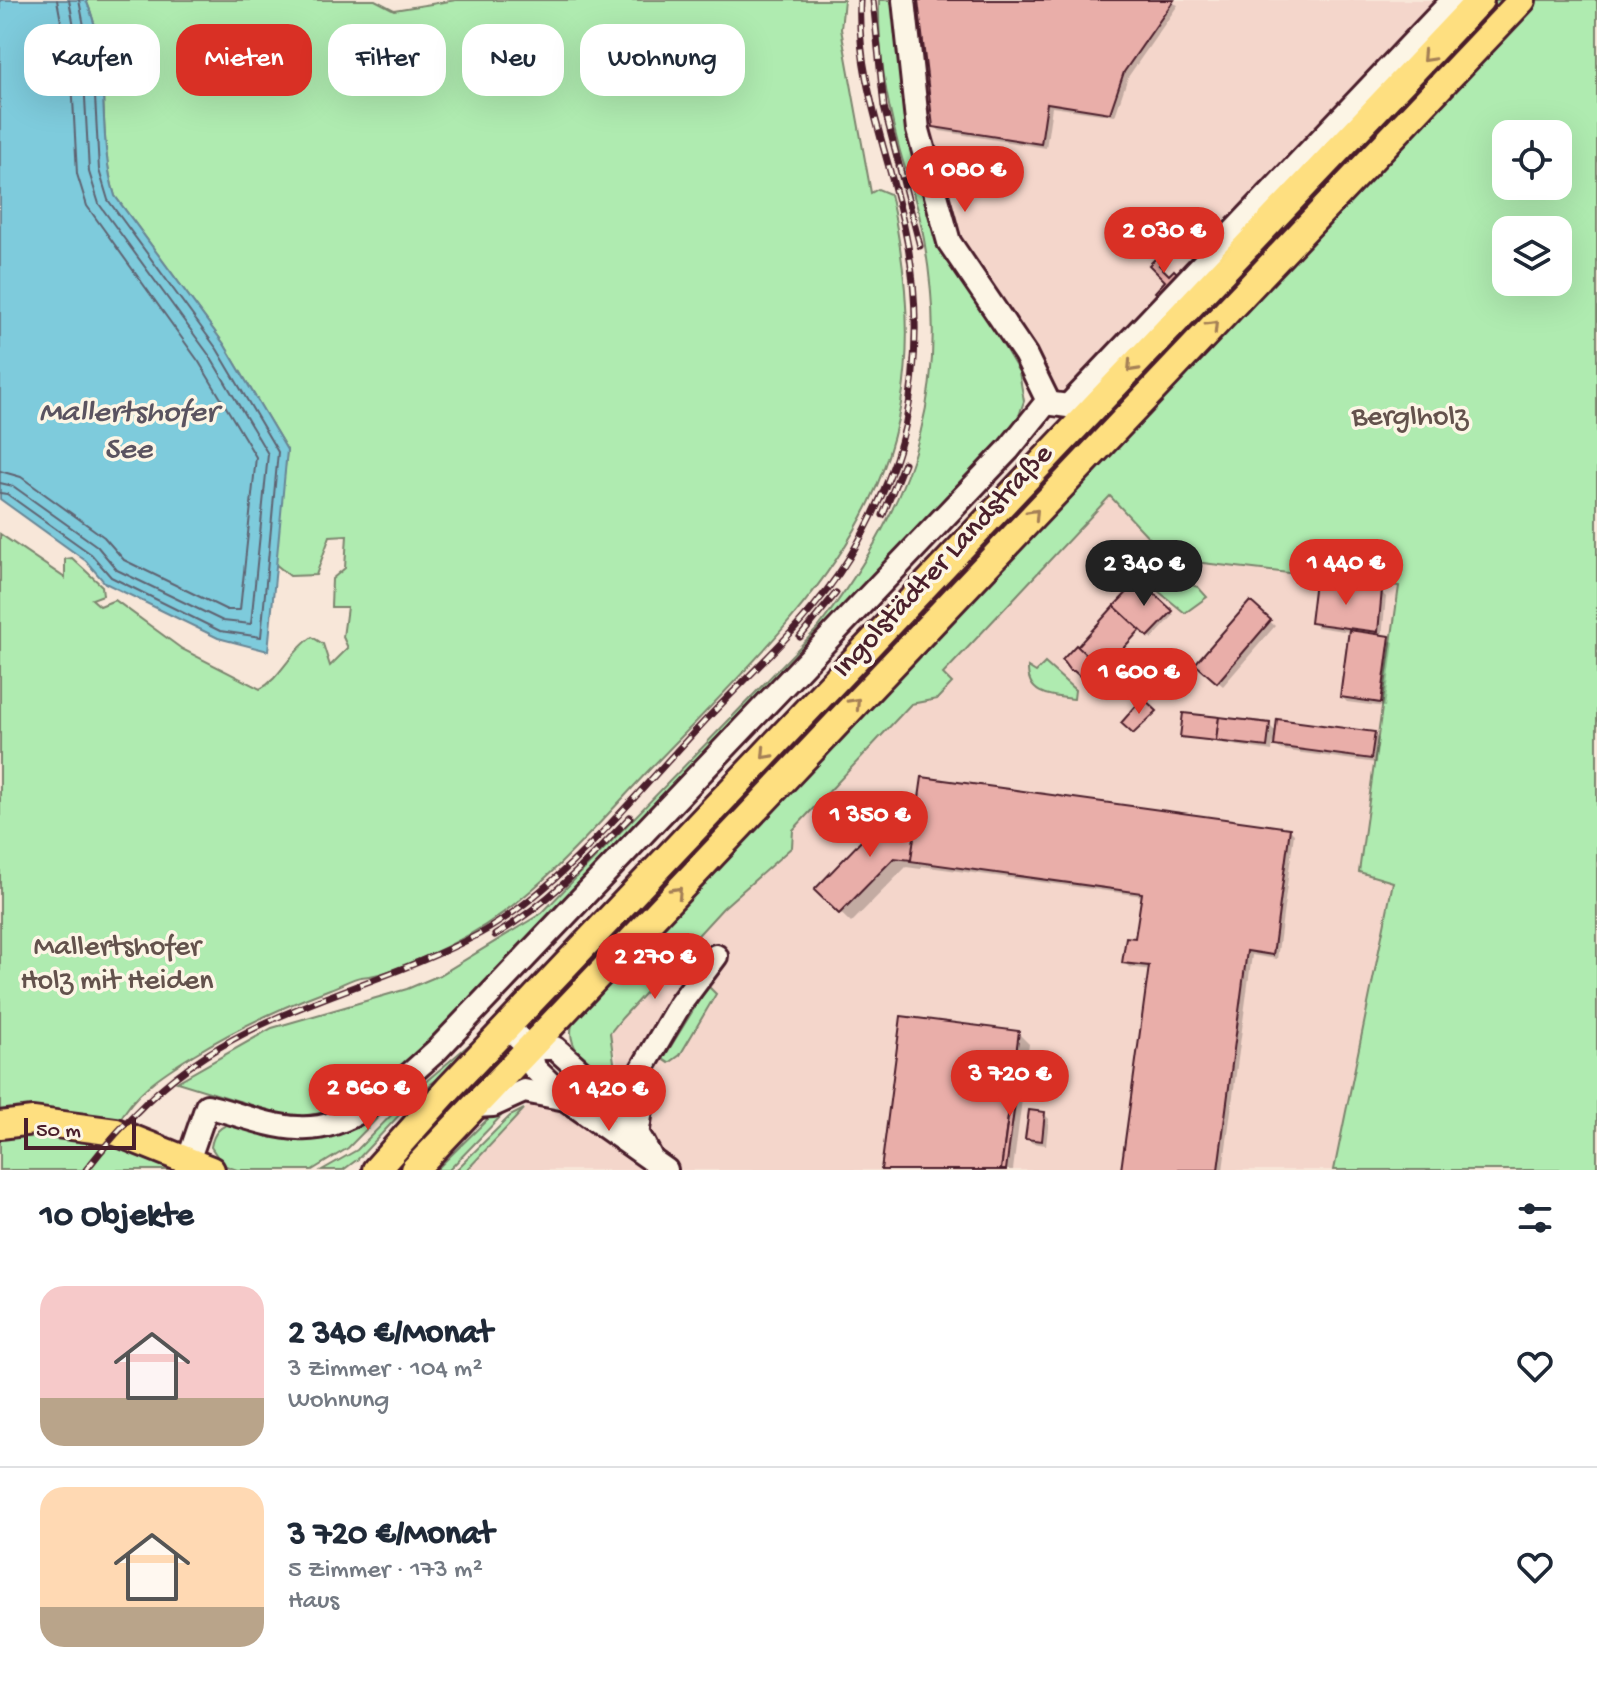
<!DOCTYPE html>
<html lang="de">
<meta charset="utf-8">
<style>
body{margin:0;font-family:"Gochi Hand",sans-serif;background:#f2f2f3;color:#1f2937;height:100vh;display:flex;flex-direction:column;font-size:30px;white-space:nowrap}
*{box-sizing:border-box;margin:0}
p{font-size:26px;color:#747a83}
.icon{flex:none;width:44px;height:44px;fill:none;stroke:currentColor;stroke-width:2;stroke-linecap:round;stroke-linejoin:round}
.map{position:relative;height:1170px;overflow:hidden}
.sheet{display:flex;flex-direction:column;background:#fff;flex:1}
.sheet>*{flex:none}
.guide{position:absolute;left:24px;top:24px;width:800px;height:72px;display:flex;gap:16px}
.fabs{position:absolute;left:1492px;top:120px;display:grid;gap:16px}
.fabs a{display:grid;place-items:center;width:80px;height:80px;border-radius:16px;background:#fff;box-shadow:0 8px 32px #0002;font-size:40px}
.scale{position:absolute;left:24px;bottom:20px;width:112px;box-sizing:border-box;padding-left:8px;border:4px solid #4a1f2b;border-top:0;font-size:22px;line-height:28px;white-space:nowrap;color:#4a1f2b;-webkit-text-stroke:6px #fcf5e5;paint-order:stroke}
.price{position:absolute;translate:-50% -68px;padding:0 18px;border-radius:28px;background:#d93025;color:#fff;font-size:26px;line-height:52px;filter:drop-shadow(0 2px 4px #0008)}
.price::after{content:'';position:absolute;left:50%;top:48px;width:24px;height:18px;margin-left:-12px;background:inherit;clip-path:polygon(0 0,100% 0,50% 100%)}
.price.on{background:#222;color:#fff}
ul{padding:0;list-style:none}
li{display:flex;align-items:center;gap:24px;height:200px;padding:0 40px}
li+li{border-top:2px solid #e0e1e3}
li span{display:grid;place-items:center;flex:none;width:224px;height:160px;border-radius:24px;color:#555}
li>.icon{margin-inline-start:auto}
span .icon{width:96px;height:96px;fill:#fffc;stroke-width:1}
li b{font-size:34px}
h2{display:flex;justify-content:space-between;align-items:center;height:96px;padding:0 40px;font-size:34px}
.tag{padding:0 28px;border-radius:24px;background:#fff;box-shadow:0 8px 32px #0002;font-size:28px;line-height:72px}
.tag.on{background:#d93025;color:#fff}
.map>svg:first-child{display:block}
.built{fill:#f4d6cb}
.green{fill:#afebb0;stroke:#7c856e;stroke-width:2;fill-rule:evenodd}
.water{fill:#7ecbdc;stroke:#698695;stroke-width:2}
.shadow{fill:#0003}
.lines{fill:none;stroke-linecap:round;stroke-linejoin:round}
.shore{stroke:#5f6472;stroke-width:2}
.building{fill:#e9aea9;stroke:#4a1f2b;stroke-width:2}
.minor-casing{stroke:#4a1f2b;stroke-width:28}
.major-casing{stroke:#4a1f2b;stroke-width:32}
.minor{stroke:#fcf5e5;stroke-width:22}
.major{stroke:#fedf80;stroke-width:26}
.rail-casing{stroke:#4a1f2b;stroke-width:7}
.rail{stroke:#fcf5e5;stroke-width:4;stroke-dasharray:12;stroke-linecap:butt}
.oneway{stroke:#a47f56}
.labels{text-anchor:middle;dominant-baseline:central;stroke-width:7;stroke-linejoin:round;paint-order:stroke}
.park-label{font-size:30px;fill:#63524c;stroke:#fcf5e5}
.street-label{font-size:30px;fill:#4a1f2b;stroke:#fcf5e5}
.water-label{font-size:32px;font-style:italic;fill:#5a5360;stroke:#fcf5e5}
</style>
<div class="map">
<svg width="1597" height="1170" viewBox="0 0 1597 1170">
<rect width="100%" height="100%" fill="#f8e7d9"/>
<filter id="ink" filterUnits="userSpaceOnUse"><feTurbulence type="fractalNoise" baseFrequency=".0125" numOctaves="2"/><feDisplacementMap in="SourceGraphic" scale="16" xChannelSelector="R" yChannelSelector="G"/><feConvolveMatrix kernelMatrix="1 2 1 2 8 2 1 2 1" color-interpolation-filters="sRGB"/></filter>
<g filter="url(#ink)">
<g class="built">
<polygon points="912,0 1448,0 1064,400 1046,377 965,244 943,185 919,90"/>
<polygon points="1109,495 1169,559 1399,585 1359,872 1394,881 1334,1170 467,1170 524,1109 583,1058 594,1068 617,1062 610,1033 622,1018 723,908 792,848 793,830 911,704 937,699 952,684 943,675"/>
</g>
<g class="green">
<path d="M86 0H375L394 10 456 0H844L841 29 871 193 878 189 890 194C953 477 832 581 650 769 590 832 532 905 452 944 425 957 389 975 361 977 352 978 340 986 330 989 282 1007 237 1028 193 1055 162 1074 134 1092 117 1125L0 1116V534L65 578V559L72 558 102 586 103 595 92 599 100 606 115 600 182 649 260 689C280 679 289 653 312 637L323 644 330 666 348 648 343 637 347 607H331L332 579 345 568 347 535 330 536 316 575 290 576 274 563 287 450 224 344 115 196C95 133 113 62 86 0Z"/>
<path d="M879 0H896L900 68 911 141 972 292 1019 372 1024 401 1015 428 438 1034C394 1074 351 1119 288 1116L177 1082 272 1028 407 989 440 975 542 913 818 628C920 494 955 381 919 214 913 190 904 168 898 144 886 99 878 47 879 0Z"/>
<polygon points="1491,0 1509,0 538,1022 704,842 732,802"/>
<path d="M1535 0H1597V1170H1334L1393 882 1359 872 1399 586 1169 559 1110 496 943 674 952 683 937 699 911 704 793 830 792 847 723 908 622 1018 610 1033 615 1069 609 1073C584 1065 562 1043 575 1017ZM1506 134H1558V186H1506ZM1506 230H1558V282H1506Z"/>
<polygon points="1140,569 1198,587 1207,597 1185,613 1136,573"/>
<path d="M1045 663 1075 690 1074 699C1051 696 1027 696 1028 667L1036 672Z"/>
<polygon points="708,986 716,994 680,1055 669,1063 663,1059"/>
<polygon points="471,1043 476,1047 419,1094 358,1159 343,1170 322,1170 357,1150 417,1089"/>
<path d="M403 1092 348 1148 312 1170H237L223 1165 211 1147C219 1097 283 1144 320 1137 348 1131 378 1106 403 1092Z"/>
<polygon points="501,1106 506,1111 449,1170 436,1170"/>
<polygon points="524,1109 467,1170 456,1170 510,1116"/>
<polygon points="0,1133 105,1140 172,1170 0,1170"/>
</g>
<path class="water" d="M0 0H86C113 61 95 133 115 196L224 344 287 450 268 651 218 638 105 583 86 561 0 499Z"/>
<g class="shadow">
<polygon points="921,0 1167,0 1178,5 1128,77 1115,116 1052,107 1046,148 940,131 934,126 925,63"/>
<polygon points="1139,582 1174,615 1152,639 1142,629 1102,672 1118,687 1107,699 1071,670 1077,649"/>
<polygon points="1381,592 1386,597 1382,637 1394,642 1385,707 1347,702 1342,697 1350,632 1317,627 1312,622"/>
<polygon points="1250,604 1275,626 1223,686 1203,669"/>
<polygon points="1269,725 1277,733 1374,734 1379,739 1376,763 1281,750 1273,742 1272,751 1182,737"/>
<polygon points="919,817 1289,829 1294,834 1277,959 1252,955 1223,1170 1123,1170 1151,970 1129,967 1124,962 1137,941 1143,896 921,866 921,869 906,867 851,923 817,890"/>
<polygon points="1018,1033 1029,1044 1013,1170 884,1170"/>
<polygon points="1044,1114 1049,1119 1046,1145 1032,1143 1028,1138"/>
</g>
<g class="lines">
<g class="shore">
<polyline points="0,471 21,477 104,537 124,560 227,610 240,610 256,457 199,362 87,206 77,174 72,80 57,0"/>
<polyline points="0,483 13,486 97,546 117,570 223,621 251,624 268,454 209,355 99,204 89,172 84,79 69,0"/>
<polyline points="0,493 7,494 91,554 111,577 220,631 261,637 278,452 217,349 108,200 99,170 94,78 79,0"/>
</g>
</g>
<g class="building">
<polygon points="918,0 1174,0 1124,72 1110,113 1047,103 1041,144 933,127"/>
<polygon points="1161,253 1166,258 1159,265 1169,275 1174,270 1180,276 1160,297 1155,292 1165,281 1149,265"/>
<polygon points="1139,580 1173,611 1148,637 1114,606"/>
<polygon points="1315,581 1382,590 1378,632 1310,623"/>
<polygon points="1250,601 1271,620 1217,683 1195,664"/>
<polygon points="1114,606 1140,630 1103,670 1077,647"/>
<polygon points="1349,630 1390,636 1381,703 1340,697"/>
<polygon points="1076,645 1114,681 1101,695 1074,671 1070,671 1062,660"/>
<polygon points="1143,698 1157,711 1133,734 1121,723"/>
<polygon points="1183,713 1219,717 1216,741 1180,737"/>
<polygon points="1219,717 1270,723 1267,747 1216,741"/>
<polygon points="1277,719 1375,732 1371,759 1274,746"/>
<polygon points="922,777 1290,828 1273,955 1247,951 1218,1170 1121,1170 1149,966 1122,963 1126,937 1135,938 1142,893 910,861"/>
<polygon points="891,810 917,814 911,860 894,858 839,914 814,890"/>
<polygon points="901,1016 1019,1031 1001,1170 881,1170"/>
<polygon points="1015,1066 1020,1066 1006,1170 1001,1170"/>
<polygon points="1029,1110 1045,1112 1042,1141 1025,1139"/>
</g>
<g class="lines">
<g class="minor-casing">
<g id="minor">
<polyline points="1046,403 1068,406 1453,0"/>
<polyline points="507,1027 530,1048 534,1068 567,1100 666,1170"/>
<path d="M530 1048H555C592 1081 629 1111 650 1156"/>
<polyline points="475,1106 493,1105 524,1091 566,1099"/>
<polyline points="585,1112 603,1111 615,1103 638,1076 680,1004 716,956"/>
<polyline points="638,1129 642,1103 638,1076"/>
<path d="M188 1161 207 1106C236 1113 269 1127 298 1128 352 1132 400 1083 437 1050L1008 450 1046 403V397L1025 354 949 242 918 130 904 0"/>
</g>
</g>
<g class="major-casing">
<g id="major">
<polyline points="0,1125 33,1121 116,1132 211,1170"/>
<polyline points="376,1170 451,1086 1480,0"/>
<polyline points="414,1170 1522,0"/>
</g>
</g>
<use href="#minor" class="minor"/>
<use href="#major" class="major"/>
<g class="rail-casing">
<g id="rail">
<polyline points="873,0 884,107 920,246"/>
<polyline points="883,515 904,463"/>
<polyline points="800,637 836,593"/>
<path d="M495 935C548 904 588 861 630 817"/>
<path d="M86 1170C120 1126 158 1086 205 1056 289 1001 391 981 479 934 564 887 636 793 703 723 752 671 811 620 849 558 872 520 895 471 905 427 918 364 919 294 905 231 889 153 856 81 860 0"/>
</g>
</g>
<use href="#rail" class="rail"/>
</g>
<defs><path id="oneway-chevron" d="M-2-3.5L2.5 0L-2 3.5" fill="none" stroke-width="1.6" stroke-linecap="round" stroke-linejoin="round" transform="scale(2)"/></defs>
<g class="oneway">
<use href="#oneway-chevron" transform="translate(1427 57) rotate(133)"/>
<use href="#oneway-chevron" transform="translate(1213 326) rotate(-46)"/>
<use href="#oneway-chevron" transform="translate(1132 367) rotate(133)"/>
<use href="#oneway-chevron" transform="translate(1034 514) rotate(-47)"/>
<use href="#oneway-chevron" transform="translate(855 703) rotate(-47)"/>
<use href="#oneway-chevron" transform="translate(766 754) rotate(133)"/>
<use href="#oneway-chevron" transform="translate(677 892) rotate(-47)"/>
</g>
</g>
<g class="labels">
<g class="park-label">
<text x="1410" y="418">Berglholz</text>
<text x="117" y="948">Mallertshofer<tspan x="117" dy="34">Holz mit Heiden</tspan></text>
</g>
<g class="street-label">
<text transform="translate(944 562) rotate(-47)">Ingolstädter Landstraße</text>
</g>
<g class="water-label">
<text x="128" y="414">Mallertshofer<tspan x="128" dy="37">See</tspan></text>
</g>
</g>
</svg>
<div class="fabs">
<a><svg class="icon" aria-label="locate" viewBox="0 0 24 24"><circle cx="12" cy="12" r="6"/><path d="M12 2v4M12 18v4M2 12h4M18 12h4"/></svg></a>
<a><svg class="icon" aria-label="layers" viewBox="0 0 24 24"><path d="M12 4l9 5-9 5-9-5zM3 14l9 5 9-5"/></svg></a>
</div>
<div class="scale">50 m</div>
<b class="price" style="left:965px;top:214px">1 080 €</b>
<b class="price" style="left:1164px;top:275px">2 030 €</b>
<b class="price" style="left:1346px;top:607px">1 440 €</b>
<b class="price on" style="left:1144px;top:608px">2 340 €</b>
<b class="price" style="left:1139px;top:716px">1 600 €</b>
<b class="price" style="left:870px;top:859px">1 350 €</b>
<b class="price" style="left:655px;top:1001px">2 270 €</b>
<b class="price" style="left:1010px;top:1118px">3 720 €</b>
<b class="price" style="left:368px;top:1132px">2 860 €</b>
<b class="price" style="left:609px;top:1133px">1 420 €</b>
<div class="guide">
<a class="tag">Kaufen</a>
<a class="tag on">Mieten</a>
<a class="tag">Filter</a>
<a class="tag">Neu</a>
<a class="tag">Wohnung</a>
</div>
</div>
<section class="sheet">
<h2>10 Objekte<svg class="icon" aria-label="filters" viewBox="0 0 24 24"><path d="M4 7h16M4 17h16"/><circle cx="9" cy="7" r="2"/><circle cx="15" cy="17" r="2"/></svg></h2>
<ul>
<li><span style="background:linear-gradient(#f6c9c9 70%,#b9a48a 0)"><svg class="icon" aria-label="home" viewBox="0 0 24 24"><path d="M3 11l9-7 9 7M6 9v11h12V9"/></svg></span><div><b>2 340 €/Monat</b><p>3 Zimmer · 104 m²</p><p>Wohnung</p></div><svg class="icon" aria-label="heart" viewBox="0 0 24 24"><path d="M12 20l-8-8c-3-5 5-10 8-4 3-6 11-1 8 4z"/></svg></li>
<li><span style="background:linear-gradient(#ffd9b3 75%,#b9a48a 0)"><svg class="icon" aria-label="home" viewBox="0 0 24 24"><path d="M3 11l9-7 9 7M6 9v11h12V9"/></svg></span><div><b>3 720 €/Monat</b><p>5 Zimmer · 173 m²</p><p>Haus</p></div><svg class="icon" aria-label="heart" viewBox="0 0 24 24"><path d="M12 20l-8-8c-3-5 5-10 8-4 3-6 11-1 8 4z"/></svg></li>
</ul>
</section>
